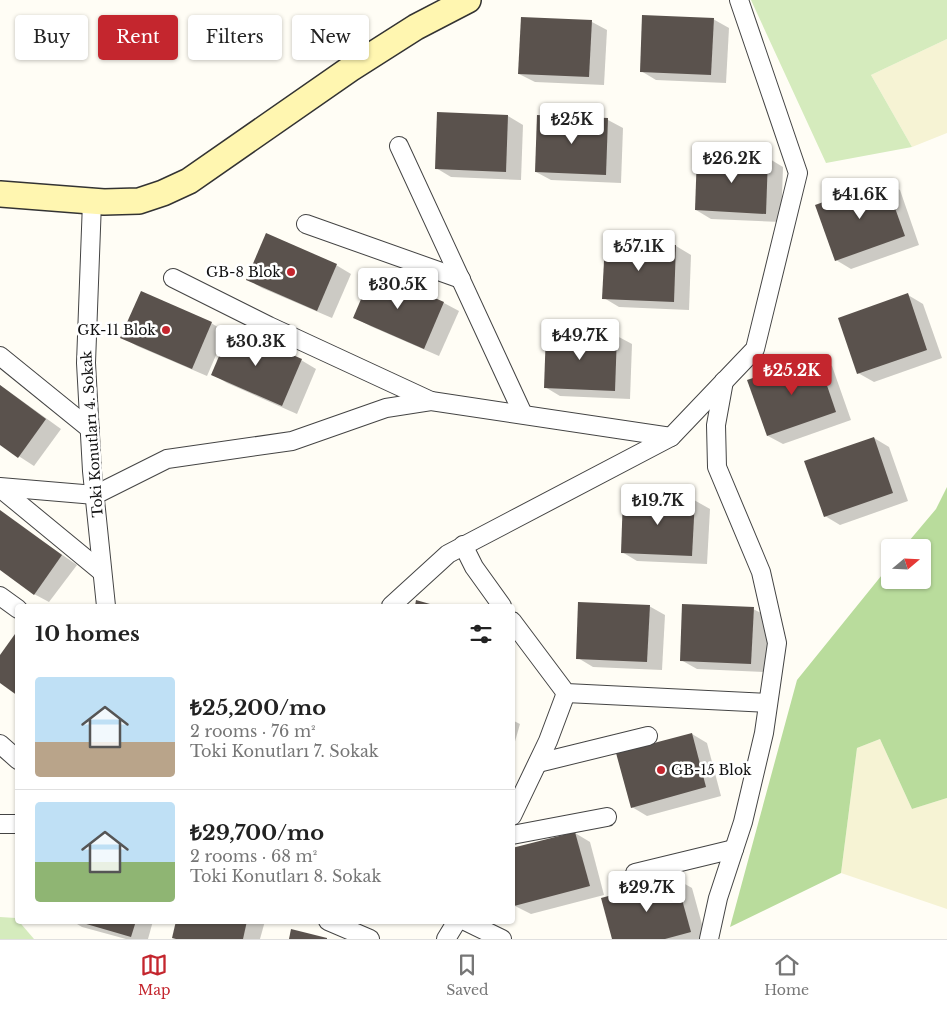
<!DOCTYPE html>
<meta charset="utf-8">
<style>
body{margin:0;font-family:"Libre Baskerville",serif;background:#f2f2f2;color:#222;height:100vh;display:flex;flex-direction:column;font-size:19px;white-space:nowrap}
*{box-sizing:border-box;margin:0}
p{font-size:16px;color:#767676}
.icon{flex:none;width:28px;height:28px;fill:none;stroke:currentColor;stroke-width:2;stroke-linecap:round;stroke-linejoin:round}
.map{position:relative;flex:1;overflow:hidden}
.details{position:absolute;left:15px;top:604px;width:500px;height:320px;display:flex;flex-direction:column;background:#fff;border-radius:5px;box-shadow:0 1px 4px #0004}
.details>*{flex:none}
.hud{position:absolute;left:15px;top:15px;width:500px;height:45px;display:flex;gap:10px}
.needle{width:32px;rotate:71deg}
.tools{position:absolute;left:881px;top:539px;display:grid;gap:10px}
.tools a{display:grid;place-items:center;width:50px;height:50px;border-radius:5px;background:#fff;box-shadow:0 1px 4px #0004;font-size:25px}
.price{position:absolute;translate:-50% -42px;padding:0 11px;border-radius:5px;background:#fff;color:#222;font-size:16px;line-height:32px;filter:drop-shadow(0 1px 2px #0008)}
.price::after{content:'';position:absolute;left:50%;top:30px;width:15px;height:11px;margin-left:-8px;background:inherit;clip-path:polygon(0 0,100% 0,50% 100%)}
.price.selected{background:#c4262e;color:#fff}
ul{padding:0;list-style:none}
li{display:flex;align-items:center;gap:15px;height:125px;padding:0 20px}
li+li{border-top:1px solid #e0e0e0}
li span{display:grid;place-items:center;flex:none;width:140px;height:100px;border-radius:5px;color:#555}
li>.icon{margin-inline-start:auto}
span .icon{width:60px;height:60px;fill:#fffc;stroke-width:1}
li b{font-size:21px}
h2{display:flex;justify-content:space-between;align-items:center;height:60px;padding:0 20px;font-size:21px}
.chip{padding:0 18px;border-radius:5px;background:#fff;box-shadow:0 1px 4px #0004;font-size:18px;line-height:45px}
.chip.selected{background:#c4262e;color:#fff}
.tab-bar{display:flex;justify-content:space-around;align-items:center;height:70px;border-top:1px solid #e0e0e0;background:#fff;font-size:14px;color:#767676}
.tab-bar a{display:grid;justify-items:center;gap:2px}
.tab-bar .selected{color:#c4262e}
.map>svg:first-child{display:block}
.farmland{fill:#f6f3d4}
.green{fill:#d5ebbd}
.forest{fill:#b9dc9c}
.shadow{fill:#0003}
.building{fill:#5a524d}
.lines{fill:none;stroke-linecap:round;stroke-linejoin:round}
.street-casing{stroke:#444;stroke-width:20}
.secondary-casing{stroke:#333;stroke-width:28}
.street{stroke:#fff;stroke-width:18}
.secondary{stroke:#fff6b0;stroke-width:25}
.poi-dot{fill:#c4262e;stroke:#fff;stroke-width:2}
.labels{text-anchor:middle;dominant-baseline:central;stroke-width:5;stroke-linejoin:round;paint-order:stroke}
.poi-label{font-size:14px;fill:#111;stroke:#fff;text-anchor:end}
.street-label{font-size:14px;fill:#111;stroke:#fff}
</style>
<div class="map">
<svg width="947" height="939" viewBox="0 0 947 939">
<rect width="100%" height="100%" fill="#fffdf5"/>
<g class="farmland">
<polygon points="947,39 947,133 912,147 871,75"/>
<polygon points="880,739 912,809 947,798 947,909 841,873 857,748"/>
</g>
<g class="green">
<polygon points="751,0 947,0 947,39 871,75 912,147 826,163"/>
<polygon points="0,917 16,918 34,939 0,939"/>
</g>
<polygon class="forest" points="947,487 947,798 912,809 880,739 857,748 841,873 730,927 797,680 890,565 890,580 922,580 922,548 904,547 936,509"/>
<g class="shadow">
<polygon points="713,19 729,28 726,83 656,80 641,71"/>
<polygon points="592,22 607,30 604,85 535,82 519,74"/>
<polygon points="438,113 508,116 523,125 521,180 451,177 436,168"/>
<polygon points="538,117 608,120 623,128 621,183 551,180 536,172"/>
<polygon points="698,155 768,158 783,167 781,222 711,219 696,210"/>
<polygon points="884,182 900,190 919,245 851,269 836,260"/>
<polygon points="676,246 691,255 689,310 619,307 604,298"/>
<polygon points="336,265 351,274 332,318 262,288 247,279"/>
<polygon points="908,295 923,304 942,358 874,382 858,373"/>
<polygon points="444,303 459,311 439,356 370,326 354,317"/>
<polygon points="211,323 226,332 207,376 137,346 122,337"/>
<polygon points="547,332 617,336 632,344 630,399 560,396 545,387"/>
<polygon points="817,357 832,366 851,420 783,444 768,436"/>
<polygon points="301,360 316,369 297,414 227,383 212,374"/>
<polygon points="0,385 61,429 34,466 0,444"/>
<polygon points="874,438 889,447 908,501 840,525 825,516"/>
<polygon points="694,500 710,509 707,564 637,561 622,552"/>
<polygon points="0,512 77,565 49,602 34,594 0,569"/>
<polygon points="649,606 665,615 662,670 593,667 578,658"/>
<polygon points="753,609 769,617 766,672 697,669 681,660"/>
<polygon points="512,720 520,724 512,752"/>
<polygon points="692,734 707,743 721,796 647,816 632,807"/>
<polygon points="575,833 590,842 604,895 531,914 515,906"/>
<polygon points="676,879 692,888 706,939 614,939 603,899"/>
<polygon points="72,921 153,921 148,939 126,939 82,927"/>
<polygon points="177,921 265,921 260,939 176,939"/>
</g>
<g class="building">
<polygon points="642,15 714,18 711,75 640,72"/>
<polygon points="521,17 592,20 589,77 518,74"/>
<polygon points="437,112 508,115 506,172 435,169"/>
<polygon points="537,115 608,118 606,175 535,172"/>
<polygon points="697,154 768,157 766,214 695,210"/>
<polygon points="885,180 905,236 835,261 815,205"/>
<polygon points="266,233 337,264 317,311 246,280"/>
<polygon points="605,242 676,245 674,302 602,299"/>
<polygon points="373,271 444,302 424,349 353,318"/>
<polygon points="141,291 212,322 192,369 120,338"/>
<polygon points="908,293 927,350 857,374 838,318"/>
<polygon points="231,328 302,359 282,406 211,375"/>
<polygon points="546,331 617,334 615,391 544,388"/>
<polygon points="817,356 836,412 767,436 747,380"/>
<polygon points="0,385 46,419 18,458 0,445"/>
<polygon points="874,437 893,493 824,517 804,461"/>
<polygon points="623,496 695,499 692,556 621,553"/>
<polygon points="0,510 62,555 34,595 0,570"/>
<polygon points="416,600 437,606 415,606"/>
<polygon points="578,602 650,605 647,662 576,659"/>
<polygon points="682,604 754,607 751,664 680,661"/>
<polygon points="15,634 18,636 18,696 0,683 0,655"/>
<polygon points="692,733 706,787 631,808 616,753"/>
<polygon points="575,832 590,886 514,906 512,899 512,848"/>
<polygon points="676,878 691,932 665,939 612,939 601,898"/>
<polygon points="76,921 136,921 131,937"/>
<polygon points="176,921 247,921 243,939 176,939 172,938"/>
<polygon points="291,929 327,938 327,939 289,939"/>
</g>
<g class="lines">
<g class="street-casing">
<g id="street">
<polyline points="399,146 523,414"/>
<polyline points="92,202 86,363 92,471 106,606"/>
<polyline points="306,224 461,279"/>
<polyline points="173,278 269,326 431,401"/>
<polyline points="0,356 90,429"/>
<polyline points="0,487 95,495 167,459 292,441 386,408 431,401 671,437"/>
<polyline points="0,488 102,572"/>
<polyline points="463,545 474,567 502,606"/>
<polyline points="0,596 18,609"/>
<polyline points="391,606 448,554 671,437 755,349 798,173 739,0"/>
<polyline points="512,621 566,693 768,703"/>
<polyline points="0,744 18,760"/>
<polyline points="538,763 648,736"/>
<polyline points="512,816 548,741 566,693"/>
<polyline points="0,824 18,824"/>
<polyline points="512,835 607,817"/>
<polyline points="635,873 734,849"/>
<polyline points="328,921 370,939"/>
<polyline points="465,921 502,939"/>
<polyline points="446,939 457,921"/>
<polyline points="709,939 718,898 743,822 764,733 777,643 761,572 717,467 716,425 724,381"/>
</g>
</g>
<g class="secondary-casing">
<polyline id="secondary" points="0,194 104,202 139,201 163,193 189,181 350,69 416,27 468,0"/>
</g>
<use href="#street" class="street"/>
<use href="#secondary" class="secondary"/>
</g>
<g class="poi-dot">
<circle cx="291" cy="272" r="5"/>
<circle cx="166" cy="330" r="5"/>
<circle cx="661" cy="770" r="5"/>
</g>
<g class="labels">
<g class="poi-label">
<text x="281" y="272">GB-8 Blok</text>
<text x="156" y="330">GK-11 Blok</text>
<text x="671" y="770" text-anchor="start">GB-15 Blok</text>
</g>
<g class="street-label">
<text transform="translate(92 434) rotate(-94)">Toki Konutları 4. Sokak</text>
</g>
</g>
</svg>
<div class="tools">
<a><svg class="needle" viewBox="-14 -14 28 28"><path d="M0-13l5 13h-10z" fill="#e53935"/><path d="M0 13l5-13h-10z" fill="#767676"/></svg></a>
</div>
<b class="price" style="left:572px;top:145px">₺25K</b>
<b class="price" style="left:732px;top:184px">₺26.2K</b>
<b class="price" style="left:860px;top:220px">₺41.6K</b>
<b class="price" style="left:639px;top:272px">₺57.1K</b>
<b class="price" style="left:398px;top:310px">₺30.5K</b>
<b class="price" style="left:580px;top:361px">₺49.7K</b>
<b class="price" style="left:256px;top:367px">₺30.3K</b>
<b class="price selected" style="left:792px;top:396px">₺25.2K</b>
<b class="price" style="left:658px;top:526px">₺19.7K</b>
<b class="price" style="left:647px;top:913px">₺29.7K</b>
<div class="hud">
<a class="chip">Buy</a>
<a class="chip selected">Rent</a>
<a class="chip">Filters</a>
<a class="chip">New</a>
</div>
<section class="details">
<h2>10 homes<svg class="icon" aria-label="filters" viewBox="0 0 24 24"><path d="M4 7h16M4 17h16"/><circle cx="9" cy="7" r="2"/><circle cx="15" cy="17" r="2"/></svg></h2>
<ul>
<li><span style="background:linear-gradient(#bfe0f5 65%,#b9a48a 0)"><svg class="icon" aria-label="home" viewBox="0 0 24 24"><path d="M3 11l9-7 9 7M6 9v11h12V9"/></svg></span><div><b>₺25,200/mo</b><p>2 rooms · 76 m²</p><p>Toki Konutları 7. Sokak</p></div></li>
<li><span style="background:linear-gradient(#bfe0f5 60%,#8fb573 0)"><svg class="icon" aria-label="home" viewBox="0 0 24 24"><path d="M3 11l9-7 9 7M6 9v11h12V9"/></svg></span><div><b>₺29,700/mo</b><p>2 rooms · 68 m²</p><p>Toki Konutları 8. Sokak</p></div></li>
</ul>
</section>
</div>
<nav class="tab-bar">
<a class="selected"><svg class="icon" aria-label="map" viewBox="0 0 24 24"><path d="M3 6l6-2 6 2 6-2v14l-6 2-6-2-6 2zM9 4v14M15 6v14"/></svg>Map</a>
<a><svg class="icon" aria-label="saved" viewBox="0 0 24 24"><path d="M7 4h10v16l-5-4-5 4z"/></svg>Saved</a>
<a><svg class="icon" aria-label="home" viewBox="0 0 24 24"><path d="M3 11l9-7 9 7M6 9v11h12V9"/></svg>Home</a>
</nav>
